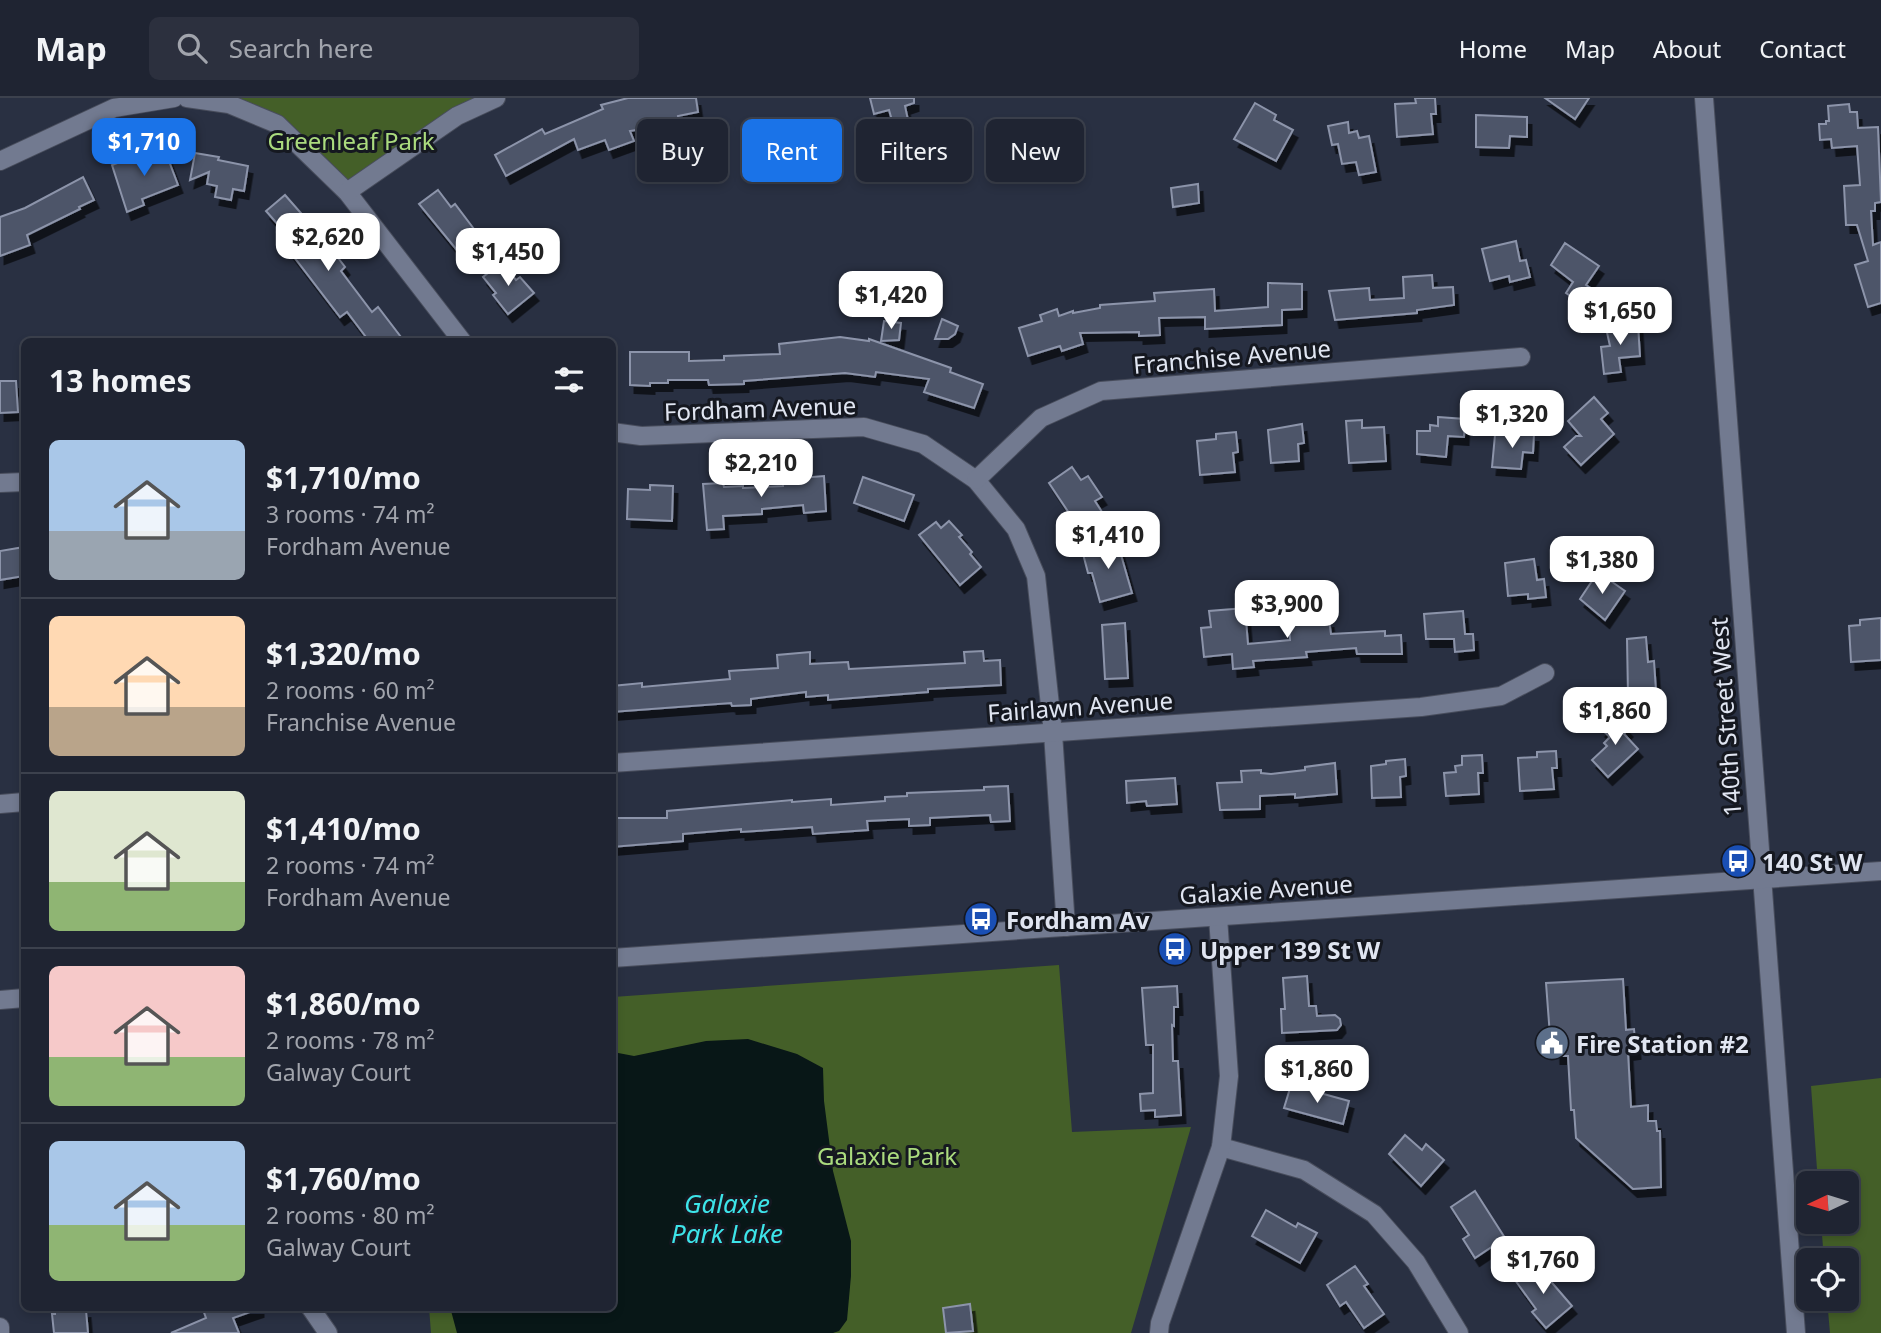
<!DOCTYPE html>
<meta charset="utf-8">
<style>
body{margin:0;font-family:"Noto Sans",sans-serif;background:#2c303e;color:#f1f3f6;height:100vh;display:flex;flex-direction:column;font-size:26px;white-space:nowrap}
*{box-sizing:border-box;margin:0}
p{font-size:23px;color:#a1a4ac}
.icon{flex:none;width:38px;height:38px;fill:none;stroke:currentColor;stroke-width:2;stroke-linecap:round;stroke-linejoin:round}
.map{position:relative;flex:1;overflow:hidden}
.drawer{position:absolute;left:21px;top:240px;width:595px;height:973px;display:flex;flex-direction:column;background:#1f2432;border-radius:10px;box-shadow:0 4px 10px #0003,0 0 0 2px #3c414d}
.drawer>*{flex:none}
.guide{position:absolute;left:637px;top:21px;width:665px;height:63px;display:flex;gap:14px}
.needle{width:46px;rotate:266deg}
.controls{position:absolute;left:1796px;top:1073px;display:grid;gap:14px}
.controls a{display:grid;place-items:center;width:63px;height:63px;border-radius:10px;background:#1f2432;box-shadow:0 4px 10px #0003,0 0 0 2px #3c414d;font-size:35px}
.price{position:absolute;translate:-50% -60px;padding:0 16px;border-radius:14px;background:#fff;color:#222;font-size:23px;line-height:46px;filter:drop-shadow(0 2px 4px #0008)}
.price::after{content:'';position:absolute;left:50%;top:42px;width:21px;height:16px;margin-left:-10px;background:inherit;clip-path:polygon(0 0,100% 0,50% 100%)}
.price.current{background:#1a73e8;color:#fff}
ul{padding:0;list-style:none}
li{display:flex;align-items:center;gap:21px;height:175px;padding:0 28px}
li+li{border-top:2px solid #3c414d}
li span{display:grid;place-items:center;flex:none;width:196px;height:140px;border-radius:10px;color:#555}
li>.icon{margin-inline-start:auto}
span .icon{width:84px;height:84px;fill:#fffc;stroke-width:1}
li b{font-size:30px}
h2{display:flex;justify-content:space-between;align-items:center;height:84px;padding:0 28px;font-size:30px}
.chip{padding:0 24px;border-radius:10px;background:#1f2432;box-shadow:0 4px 10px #0003,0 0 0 2px #3c414d;font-size:24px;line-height:63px}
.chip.current{background:#1a73e8;color:#fff}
header{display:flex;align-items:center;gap:42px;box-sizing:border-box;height:98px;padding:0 35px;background:#1f2432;border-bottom:2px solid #3c414d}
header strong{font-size:33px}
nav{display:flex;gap:38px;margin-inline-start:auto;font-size:24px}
.search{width:490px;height:63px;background:#2c303e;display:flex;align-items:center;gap:18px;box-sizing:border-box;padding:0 24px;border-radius:10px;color:#a1a4ac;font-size:26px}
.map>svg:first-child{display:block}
.green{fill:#445f28}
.water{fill:#081717}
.building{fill:#4e5569;stroke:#8c94aa;stroke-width:2;filter:url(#shadow)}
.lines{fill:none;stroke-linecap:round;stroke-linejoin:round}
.minor-casing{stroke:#484d5c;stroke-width:20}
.tertiary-casing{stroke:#484d5c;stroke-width:20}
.minor{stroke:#727a90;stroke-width:18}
.tertiary{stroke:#727a90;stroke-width:18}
.labels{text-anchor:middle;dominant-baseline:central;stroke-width:6;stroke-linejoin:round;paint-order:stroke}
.park-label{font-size:24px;fill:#abdb7e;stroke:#151820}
.street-label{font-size:24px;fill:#e0e5f1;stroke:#151820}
.poi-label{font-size:24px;font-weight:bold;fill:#e0e5f1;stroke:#151820;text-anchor:start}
.water-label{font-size:26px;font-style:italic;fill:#3de4e9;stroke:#151820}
</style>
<header>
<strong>Map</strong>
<div class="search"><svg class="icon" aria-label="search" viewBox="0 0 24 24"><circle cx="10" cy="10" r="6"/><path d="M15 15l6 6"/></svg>Search here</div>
<nav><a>Home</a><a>Map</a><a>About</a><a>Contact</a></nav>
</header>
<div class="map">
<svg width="1881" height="1235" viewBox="0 0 1881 1235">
<defs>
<filter id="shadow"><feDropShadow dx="4.5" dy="8" stdDeviation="0" flood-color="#0009"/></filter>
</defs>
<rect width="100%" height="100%" fill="#293042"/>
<g class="green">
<polygon points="209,0 496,0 347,94 277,26"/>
<polygon points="1059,867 1072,1034 1191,1029 1131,1235 431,1235 429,1209 612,1209 613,899"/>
<polygon points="1881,980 1881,1235 1830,1235 1827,1201 1846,1200 1846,1162 1824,1162 1821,1124 1846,1124 1846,1085 1818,1085 1811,988"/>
</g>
<polygon class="water" points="748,941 797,956 823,970 824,1003 833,1073 851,1143 851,1178 847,1222 839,1233 833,1235 457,1235 450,1209 612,1209 613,954 634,958 706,943"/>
<g class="building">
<polygon points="628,0 696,0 698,14 678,18 679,25 630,33 634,43 609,52 605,42 578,52 574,41 506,78 495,57 542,31 545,36 603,11 601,7"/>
<polygon points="870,0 914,0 914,5 905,8 908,22 893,26 889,12 874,16"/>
<polygon points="1415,0 1435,0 1436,16 1431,16 1433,36 1397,39 1395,6 1416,5"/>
<polygon points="1545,0 1589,0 1575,21"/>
<polygon points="1255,5 1276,17 1274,22 1293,32 1276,63 1234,41"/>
<polygon points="1849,6 1850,14 1857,14 1858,30 1878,29 1881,104 1875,105 1875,113 1871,113 1873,147 1881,144 1881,205 1868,209 1855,167 1868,163 1857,127 1846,127 1844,88 1860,87 1857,48 1832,50 1831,41 1820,42 1819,26 1826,26 1826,23 1829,23 1828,8"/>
<polygon points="1476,17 1527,19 1527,39 1510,38 1509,50 1476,49"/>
<polygon points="1348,24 1349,35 1357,33 1359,40 1369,38 1376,74 1359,77 1356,64 1342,66 1338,46 1332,47 1328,28"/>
<polygon points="164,50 178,87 142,101 144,107 127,114 112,67 133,59 134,62"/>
<polygon points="195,55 219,59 218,62 248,68 244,93 233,91 231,102 215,99 217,88 207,86 209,74 190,82"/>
<polygon points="83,79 94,102 79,109 80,111 27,137 30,147 0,158 0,119 25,110"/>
<polygon points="1198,86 1199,105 1173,109 1171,90"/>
<polygon points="438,92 451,109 455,106 477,135 456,151 419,106"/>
<polygon points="285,97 314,130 310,134 329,155 332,152 345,169 341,173 372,214 378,209 404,243 369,243 347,214 340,219 281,142 282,140 277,134 281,130 266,113"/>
<polygon points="1516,143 1520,163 1526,162 1530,179 1510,184 1509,178 1490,183 1482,151"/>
<polygon points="1565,145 1599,168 1586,187 1598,195 1588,210 1566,195 1573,184 1551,167"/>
<polygon points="502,164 516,182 520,179 534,195 508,216 493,197 496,195 483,179"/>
<polygon points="1432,177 1433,190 1453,189 1454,207 1417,212 1417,215 1335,222 1329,193 1369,190 1370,202 1404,200 1403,179"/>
<polygon points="1268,185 1302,186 1302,211 1282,212 1282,227 1205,231 1205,219 1159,220 1160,237 1139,238 1139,234 1080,235 1083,246 1062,253 1060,248 1028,258 1019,230 1042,223 1040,217 1057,211 1059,218 1073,213 1073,215 1100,210 1100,207 1155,203 1154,195 1214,191 1215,213 1268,209"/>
<polygon points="942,221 958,228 955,236 948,241 935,241"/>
<polygon points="884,223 901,225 899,242 881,243"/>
<polygon points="1638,227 1640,258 1619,260 1621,274 1604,276 1601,249 1610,248 1606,230"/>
<polygon points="840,239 869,243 869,241 951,270 950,274 983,286 974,310 924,294 929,281 876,274 875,279 845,275 744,283 744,286 709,287 708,282 668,282 668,285 650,285 650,288 630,287 630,254 689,254 689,263 724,262 724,258 780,256 779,246"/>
<polygon points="0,283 16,283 18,314 0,315"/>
<polygon points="1594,299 1608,315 1601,321 1614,336 1581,367 1564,349 1576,338 1581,338 1568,323"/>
<polygon points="1438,319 1465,321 1464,339 1448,338 1446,359 1417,356 1417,333 1430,333 1430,327 1438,328"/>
<polygon points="1362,322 1362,330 1384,329 1386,363 1349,365 1346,323"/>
<polygon points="1302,326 1304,345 1298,346 1299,363 1271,365 1268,332"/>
<polygon points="1236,334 1238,354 1233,355 1235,374 1200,377 1197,343 1216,341 1216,336"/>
<polygon points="1511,335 1534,336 1533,355 1523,354 1521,371 1492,369 1495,337"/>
<polygon points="1072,369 1081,382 1088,378 1102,399 1095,403 1102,414 1079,430 1049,385"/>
<polygon points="824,378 826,413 804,415 803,407 762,411 762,416 723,418 724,431 707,432 703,386 723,385 724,389 743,388 743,390 783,388 783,385 800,384 800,380"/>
<polygon points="863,379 914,397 904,423 854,405"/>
<polygon points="650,387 673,388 672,423 627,421 628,391 650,392"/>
<polygon points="949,423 962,437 959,439 972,454 970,456 981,469 960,487 919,437 936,424 941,430"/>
<polygon points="1117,443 1132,495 1100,504 1092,475 1088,475 1082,452"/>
<polygon points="24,449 24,478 0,482 0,453"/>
<polygon points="1534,461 1537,482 1544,481 1546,499 1528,501 1528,496 1508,498 1505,465"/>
<polygon points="1598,474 1625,493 1605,522 1580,501"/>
<polygon points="1245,510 1248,546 1290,542 1289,525 1329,522 1331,536 1385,533 1385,538 1401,537 1402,556 1357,556 1356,550 1306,554 1307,559 1253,563 1254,569 1233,571 1232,556 1204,559 1201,530 1211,529 1209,513"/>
<polygon points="1463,513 1465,536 1473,536 1474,552 1455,554 1454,541 1426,541 1424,516"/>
<polygon points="1881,520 1881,562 1851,564 1849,528 1860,527 1860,522"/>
<polygon points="1125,525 1128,580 1105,581 1102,527"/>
<polygon points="1646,539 1648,564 1654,563 1656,593 1628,597 1627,541"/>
<polygon points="983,553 984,563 1000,562 1001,587 928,591 928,594 828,602 828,597 806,599 806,594 751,601 751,607 732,608 731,605 612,614 612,588 642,585 642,589 730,581 729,573 778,570 777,557 810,554 810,566 848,564 849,571 965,565 964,554"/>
<polygon points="1615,617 1628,631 1624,636 1638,651 1608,679 1592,662 1607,648 1604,645 1610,639 1601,631"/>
<polygon points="1556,653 1557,670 1552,670 1554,691 1520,693 1518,660 1537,659 1537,654"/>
<polygon points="1482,657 1483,675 1478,675 1479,696 1446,698 1444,675 1456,674 1455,668 1462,667 1462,658"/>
<polygon points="1405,661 1406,678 1400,679 1401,699 1372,700 1371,668 1386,666 1386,663"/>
<polygon points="1335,665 1337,696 1295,700 1295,696 1260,698 1260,711 1220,712 1217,685 1242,684 1241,673 1261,672 1261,675 1271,676 1305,672 1305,669"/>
<polygon points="1175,680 1177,706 1147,708 1146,703 1127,705 1126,683"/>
<polygon points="1008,688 1010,723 991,724 990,717 930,720 930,727 909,728 909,721 867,723 868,732 813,736 812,729 741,734 741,731 683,736 683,743 612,749 612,720 667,720 667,713 792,702 792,704 831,701 831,707 885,703 885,699 907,698 907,695 984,692 984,689"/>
<polygon points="1307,878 1309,908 1316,908 1317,918 1335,917 1340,921 1341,927 1337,932 1282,935 1281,911 1285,911 1283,880"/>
<polygon points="1623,881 1626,932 1634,931 1636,953 1628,954 1631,1009 1648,1007 1648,1023 1656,1023 1657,1033 1660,1033 1661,1089 1633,1091 1576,1040 1574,1012 1571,1012 1568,958 1556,958 1555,937 1550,938 1546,885"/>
<polygon points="1177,888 1178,909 1174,909 1174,928 1172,927 1173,963 1178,963 1181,1017 1155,1019 1155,1012 1141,1013 1140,996 1153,995 1153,947 1146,947 1142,890"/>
<polygon points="1291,987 1349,1003 1343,1026 1284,1010"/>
<polygon points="1405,1037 1422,1052 1426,1046 1444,1062 1421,1088 1389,1056"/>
<polygon points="1475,1093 1505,1140 1475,1160 1463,1141 1469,1137 1451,1109"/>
<polygon points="1266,1112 1296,1129 1298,1125 1317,1135 1300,1165 1252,1138"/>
<polygon points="1535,1165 1572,1208 1546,1230 1532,1214 1536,1211 1515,1182"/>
<polygon points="1355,1168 1368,1186 1364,1188 1384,1216 1364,1230 1346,1204 1340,1208 1327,1187"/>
<polygon points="970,1206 973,1233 946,1235 943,1210"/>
<polygon points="55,1209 73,1209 73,1213 86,1212 88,1235 54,1235 52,1216 55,1216"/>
<polygon points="202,1209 259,1209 259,1211 233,1220 239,1235 171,1235 206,1220"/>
</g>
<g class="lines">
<g class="minor-casing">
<g id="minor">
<polyline points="187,0 229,6 277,26 347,94 462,243"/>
<polyline points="0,63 114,10 174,0"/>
<polyline points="347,94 457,18 496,0"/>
<polyline points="612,334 641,338 864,329 923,346 976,382 1016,431 1036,478 1053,635 1066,829"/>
<polyline points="976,382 1041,320 1101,293 1521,259"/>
<polyline points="0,385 24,384"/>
<polyline points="612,665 1421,609 1501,598 1545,575"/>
<polyline points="0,706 24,704"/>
<polyline points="1221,1049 1304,1072 1374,1116 1416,1164 1459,1235"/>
<polyline points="310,1209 328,1235"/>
<polyline points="0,1229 0,1235"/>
<polyline points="1159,1235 1160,1225 1221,1049 1229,978 1218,819"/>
</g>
</g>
<g class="tertiary-casing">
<g id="tertiary">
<polyline points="1704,0 1796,1235"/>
<polyline points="612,860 1881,773"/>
<polyline points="0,902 24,900"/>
</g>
</g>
<use href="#minor" class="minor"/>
<use href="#tertiary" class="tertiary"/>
</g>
<defs>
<g id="bus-disc" transform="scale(1.75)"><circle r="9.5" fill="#1a4fb4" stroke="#151820"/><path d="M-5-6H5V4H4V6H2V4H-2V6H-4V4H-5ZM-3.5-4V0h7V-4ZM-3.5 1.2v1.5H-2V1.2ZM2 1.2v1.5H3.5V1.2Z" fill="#fff"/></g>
<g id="civic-disc" transform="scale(1.75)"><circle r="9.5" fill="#5c6f8a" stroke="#151820"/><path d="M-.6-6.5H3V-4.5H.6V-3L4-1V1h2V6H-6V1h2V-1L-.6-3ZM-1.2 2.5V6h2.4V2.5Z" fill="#fff"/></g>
</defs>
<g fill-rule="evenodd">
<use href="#bus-disc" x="1738" y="763"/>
<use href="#bus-disc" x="981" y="821"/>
<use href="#bus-disc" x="1175" y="851"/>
<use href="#civic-disc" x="1552" y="945"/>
</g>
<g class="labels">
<g class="park-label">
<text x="351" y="42">Greenleaf Park</text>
<text x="887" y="1057">Galaxie Park</text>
</g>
<g class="street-label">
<text transform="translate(1232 258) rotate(-5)">Franchise Avenue</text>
<text transform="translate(760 310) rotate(-2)">Fordham Avenue</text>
<text transform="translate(1080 608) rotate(-4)">Fairlawn Avenue</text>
<text transform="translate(1725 619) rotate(-94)">140th Street West</text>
<text transform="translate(1266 791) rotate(-4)">Galaxie Avenue</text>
</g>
<g class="poi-label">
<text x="1762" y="763">140 St W</text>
<text x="1006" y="821">Fordham Av</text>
<text x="1200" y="851">Upper 139 St W</text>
<text x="1576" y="945">Fire Station #2</text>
</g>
<g class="water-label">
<text x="727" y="1105">Galaxie<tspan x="727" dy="30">Park Lake</tspan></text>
</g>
</g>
</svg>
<div class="controls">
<a><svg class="needle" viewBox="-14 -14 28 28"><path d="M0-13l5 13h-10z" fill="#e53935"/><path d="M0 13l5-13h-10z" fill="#a1a4ac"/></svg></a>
<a><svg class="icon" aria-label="locate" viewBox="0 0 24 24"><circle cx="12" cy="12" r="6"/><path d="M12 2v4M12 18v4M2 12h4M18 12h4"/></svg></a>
</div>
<b class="price current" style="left:144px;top:80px">$1,710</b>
<b class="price" style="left:328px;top:175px">$2,620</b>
<b class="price" style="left:508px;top:190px">$1,450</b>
<b class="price" style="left:891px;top:233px">$1,420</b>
<b class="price" style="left:1620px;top:249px">$1,650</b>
<b class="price" style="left:1512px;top:352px">$1,320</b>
<b class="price" style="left:761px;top:401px">$2,210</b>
<b class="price" style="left:1108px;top:473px">$1,410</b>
<b class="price" style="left:1602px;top:498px">$1,380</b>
<b class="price" style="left:1287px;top:542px">$3,900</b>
<b class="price" style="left:1615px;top:649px">$1,860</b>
<b class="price" style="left:1317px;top:1007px">$1,860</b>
<b class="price" style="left:1543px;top:1198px">$1,760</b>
<div class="guide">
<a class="chip">Buy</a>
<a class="chip current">Rent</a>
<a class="chip">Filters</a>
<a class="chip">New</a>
</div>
<section class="drawer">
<h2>13 homes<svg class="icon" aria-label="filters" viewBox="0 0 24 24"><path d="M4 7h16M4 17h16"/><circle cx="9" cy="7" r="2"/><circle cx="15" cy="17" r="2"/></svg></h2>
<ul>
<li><span style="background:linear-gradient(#a9c7e8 65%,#9aa5b1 0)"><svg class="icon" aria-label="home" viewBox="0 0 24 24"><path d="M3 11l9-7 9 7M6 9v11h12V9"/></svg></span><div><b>$1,710/mo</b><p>3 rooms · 74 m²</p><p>Fordham Avenue</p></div></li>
<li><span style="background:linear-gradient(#ffd9b3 65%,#b9a48a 0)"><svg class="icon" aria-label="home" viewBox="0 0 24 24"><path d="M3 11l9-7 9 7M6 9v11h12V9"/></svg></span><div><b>$1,320/mo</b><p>2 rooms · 60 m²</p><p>Franchise Avenue</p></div></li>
<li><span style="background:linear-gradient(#dfe7d0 65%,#8fb573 0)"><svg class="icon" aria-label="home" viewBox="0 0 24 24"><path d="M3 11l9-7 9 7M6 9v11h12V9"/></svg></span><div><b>$1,410/mo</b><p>2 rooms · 74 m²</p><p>Fordham Avenue</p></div></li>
<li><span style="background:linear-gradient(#f6c9c9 65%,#8fb573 0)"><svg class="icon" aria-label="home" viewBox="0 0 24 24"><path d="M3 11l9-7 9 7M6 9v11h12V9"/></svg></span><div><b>$1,860/mo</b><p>2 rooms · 78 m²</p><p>Galway Court</p></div></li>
<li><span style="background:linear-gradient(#a9c7e8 60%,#8fb573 0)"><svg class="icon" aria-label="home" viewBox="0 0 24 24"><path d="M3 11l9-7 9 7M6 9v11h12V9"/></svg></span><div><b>$1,760/mo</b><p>2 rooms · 80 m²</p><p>Galway Court</p></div></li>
</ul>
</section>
</div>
